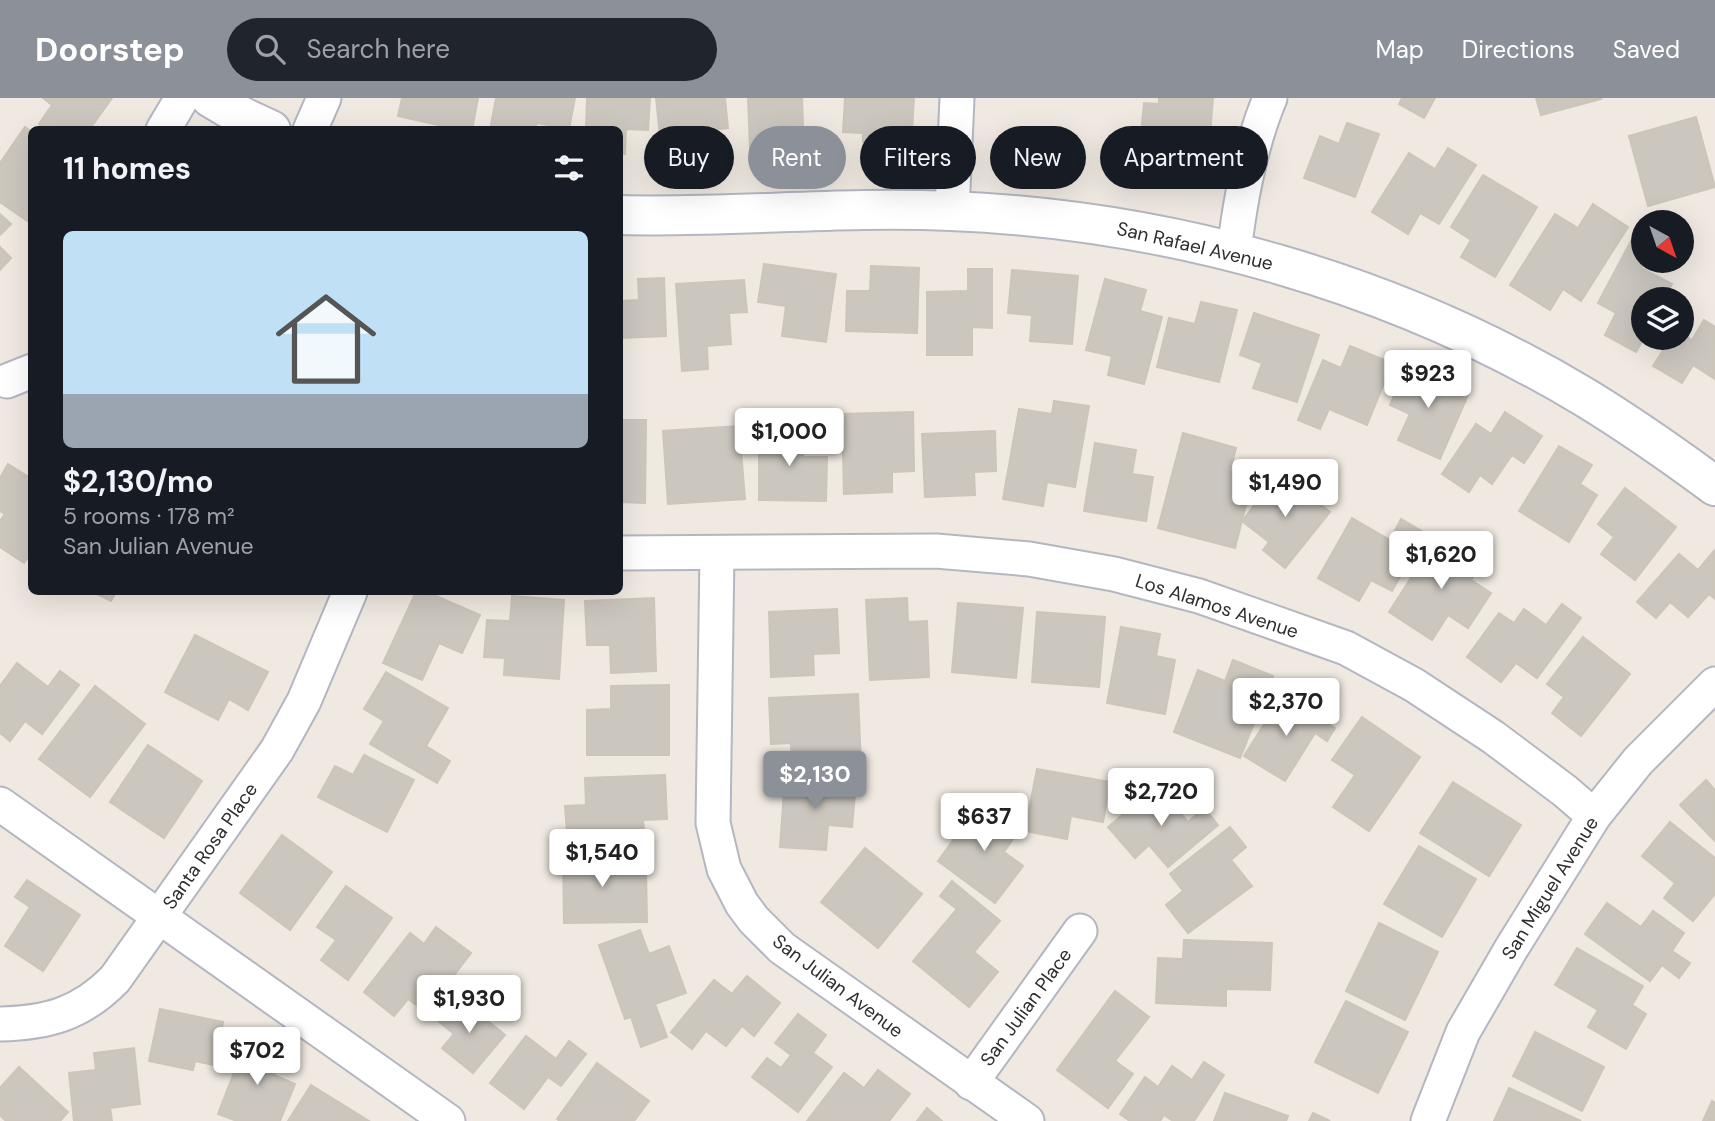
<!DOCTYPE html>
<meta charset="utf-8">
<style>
body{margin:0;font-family:"DM Sans",sans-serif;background:#20242c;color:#f1f3f6;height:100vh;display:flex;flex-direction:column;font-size:26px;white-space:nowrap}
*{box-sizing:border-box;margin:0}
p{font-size:23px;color:#9ea1a6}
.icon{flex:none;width:38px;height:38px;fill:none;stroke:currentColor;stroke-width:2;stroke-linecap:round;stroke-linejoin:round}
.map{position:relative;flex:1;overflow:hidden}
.drawer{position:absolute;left:28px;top:28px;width:595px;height:469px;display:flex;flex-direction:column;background:#171b24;border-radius:10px;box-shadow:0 7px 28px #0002}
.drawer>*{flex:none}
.hud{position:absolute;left:644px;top:28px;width:665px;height:63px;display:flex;gap:14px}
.needle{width:46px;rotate:140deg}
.fabs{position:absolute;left:1631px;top:112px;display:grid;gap:14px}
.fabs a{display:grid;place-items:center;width:63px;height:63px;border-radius:50%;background:#171b24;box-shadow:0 7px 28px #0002;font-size:35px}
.price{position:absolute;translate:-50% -60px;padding:0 16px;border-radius:7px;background:#fff;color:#222;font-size:23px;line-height:46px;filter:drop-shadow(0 2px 4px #0008)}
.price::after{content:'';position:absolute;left:50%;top:42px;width:21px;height:16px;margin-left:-10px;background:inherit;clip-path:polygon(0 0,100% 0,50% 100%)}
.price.active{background:#8c9099;color:#fff}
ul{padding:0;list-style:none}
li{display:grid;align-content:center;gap:14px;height:371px;padding:0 35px}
li span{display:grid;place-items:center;height:217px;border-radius:10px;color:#555}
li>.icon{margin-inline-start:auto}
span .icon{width:126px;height:126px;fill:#fffc;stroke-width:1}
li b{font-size:30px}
h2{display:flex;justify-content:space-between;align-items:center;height:84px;padding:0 35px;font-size:30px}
.chip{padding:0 24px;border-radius:32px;background:#171b24;box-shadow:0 7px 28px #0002;font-size:24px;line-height:63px}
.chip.active{background:#8c9099;color:#fff}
header{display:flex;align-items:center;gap:42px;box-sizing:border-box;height:98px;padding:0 35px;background:#8c9099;color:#fff}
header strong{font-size:33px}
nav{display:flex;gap:38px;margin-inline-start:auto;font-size:24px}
.search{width:490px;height:63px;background:#20242c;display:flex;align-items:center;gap:18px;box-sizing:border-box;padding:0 24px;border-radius:38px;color:#9ea1a6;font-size:26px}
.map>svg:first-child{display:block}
.building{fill:#cbc7bf;stroke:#cbc5ba;stroke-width:2}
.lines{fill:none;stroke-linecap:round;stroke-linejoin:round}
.street-casing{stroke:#b4b7c1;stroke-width:37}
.secondary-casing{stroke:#b4b7c1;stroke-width:42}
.street{stroke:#fff;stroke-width:33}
.secondary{stroke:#fff;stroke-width:38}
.labels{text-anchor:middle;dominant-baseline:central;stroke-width:5;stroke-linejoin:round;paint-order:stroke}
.street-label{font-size:19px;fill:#2e2e2e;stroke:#fff}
</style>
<header>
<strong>Doorstep</strong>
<div class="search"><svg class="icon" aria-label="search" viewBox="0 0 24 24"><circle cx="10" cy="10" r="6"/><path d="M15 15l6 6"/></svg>Search here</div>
<nav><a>Map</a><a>Directions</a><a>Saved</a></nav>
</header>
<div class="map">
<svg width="1715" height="1023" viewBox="0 0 1715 1023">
<rect width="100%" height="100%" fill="#efe9e1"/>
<g class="building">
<polygon points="43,0 112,0 89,32 46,32 39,26 52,7"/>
<polygon points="402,0 478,0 472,32 461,32 398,18"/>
<polygon points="496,0 575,0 569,31 537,25 535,32 490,32"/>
<polygon points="587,0 650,0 648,32 626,31 625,56 620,55 620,32 586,32"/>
<polygon points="656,0 725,0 728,30 699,33 701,51 662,56"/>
<polygon points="748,0 802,0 803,30 778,31 779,50 750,51"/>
<polygon points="845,0 914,0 911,47 863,44 863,35 843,34"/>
<polygon points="1159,0 1213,0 1207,73 1138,67 1144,5 1159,6"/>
<polygon points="1402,0 1435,0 1424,20 1399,6"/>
<polygon points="1536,0 1600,0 1601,1 1541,17"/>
<polygon points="1696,19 1715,89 1648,108 1629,38"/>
<polygon points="1347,25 1379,36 1355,99 1304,80 1320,38 1339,46"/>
<polygon points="25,29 32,34 32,126 0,104 0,65"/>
<polygon points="1448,50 1476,67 1439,126 1420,115 1408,136 1372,114 1409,55 1435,71"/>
<polygon points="1483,77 1537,109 1495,179 1461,159 1471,142 1451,129"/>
<polygon points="1593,106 1628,129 1581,203 1563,191 1550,212 1510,187 1555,116 1578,130"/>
<polygon points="0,116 11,126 0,137"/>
<polygon points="1632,141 1643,147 1645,163 1641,170 1672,186 1664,201 1643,201 1644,240 1636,254 1605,237 1616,215 1598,205"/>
<polygon points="0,149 11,160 0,172"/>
<polygon points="764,166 836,176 826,244 782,238 786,208 758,204"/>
<polygon points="871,168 919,170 917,235 846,233 847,193 870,193"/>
<polygon points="968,171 992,171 992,230 972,229 972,257 927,257 927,194 968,193"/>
<polygon points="1012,172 1078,178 1072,246 1030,243 1032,217 1008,215"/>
<polygon points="664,180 666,238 620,240 620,203 639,202 638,181"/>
<polygon points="1105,181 1146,192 1140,213 1162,219 1144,286 1108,277 1112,258 1086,252"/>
<polygon points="744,182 747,214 729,215 731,246 707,248 708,271 682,273 676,186"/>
<polygon points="1201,204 1237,212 1219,284 1157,269 1169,220 1195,226"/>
<polygon points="1254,215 1319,237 1297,304 1253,290 1262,265 1240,257"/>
<polygon points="1704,222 1715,229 1715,281 1693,267 1682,285 1653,268 1671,240 1682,240 1682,236 1692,242"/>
<polygon points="1350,248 1392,265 1367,327 1329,311 1320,331 1298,322 1323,262 1341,270"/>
<polygon points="1407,267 1469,295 1440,361 1398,342 1410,316 1390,307"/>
<polygon points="1054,303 1089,308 1075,389 1047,384 1043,408 1003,401 1019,311 1052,316"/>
<polygon points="913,314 914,373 892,374 892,394 844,396 842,316"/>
<polygon points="1505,314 1542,338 1524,365 1512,357 1492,386 1480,377 1469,394 1442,376 1476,326 1491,336"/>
<polygon points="620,322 646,322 645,405 620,404"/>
<polygon points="739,328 745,401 668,406 663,333"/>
<polygon points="759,331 804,331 803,359 827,359 826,403 759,402"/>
<polygon points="995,333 996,373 974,374 975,397 925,399 922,336"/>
<polygon points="1183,335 1236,350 1230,373 1253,379 1235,450 1158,430"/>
<polygon points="1095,345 1136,352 1132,376 1153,379 1146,423 1084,413"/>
<polygon points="1559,348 1592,367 1580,386 1597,397 1569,444 1519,413"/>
<polygon points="8,366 32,381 32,454 24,465 0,449 0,423 5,416 0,413 0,380"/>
<polygon points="1280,375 1330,414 1285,470 1263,452 1269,444 1242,423"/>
<polygon points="1625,390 1676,429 1635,482 1601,456 1614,439 1598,426"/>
<polygon points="1352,420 1390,442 1401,421 1425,435 1392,493 1371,482 1359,503 1318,480"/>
<polygon points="1438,438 1481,465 1471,482 1491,495 1468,530 1448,517 1432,542 1389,514"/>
<polygon points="1714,453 1715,501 1709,496 1688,519 1670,504 1656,520 1637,504 1679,456 1698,472"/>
<polygon points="93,494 116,494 111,503"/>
<polygon points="416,494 427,494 480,517 462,555 439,545 422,582 383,565"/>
<polygon points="512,498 564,502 559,581 504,577 505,560 484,559 487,522 510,523"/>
<polygon points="654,500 656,573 611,575 610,547 587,547 585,503"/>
<polygon points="907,500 908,524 927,523 929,579 870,582 866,502"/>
<polygon points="958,505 1023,510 1016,580 952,574"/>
<polygon points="1562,506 1581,520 1537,580 1516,565 1501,584 1467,559 1499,515 1514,525 1524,511 1546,527"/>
<polygon points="837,511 839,555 813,556 814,577 771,579 769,514"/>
<polygon points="1037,514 1105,519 1099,589 1032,584"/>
<polygon points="1121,529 1160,536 1156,558 1175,562 1165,616 1107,605"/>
<polygon points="195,537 268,574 248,612 229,601 218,622 165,594"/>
<polygon points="1583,539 1630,576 1581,638 1552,615 1564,599 1547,586"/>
<polygon points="1233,562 1273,578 1240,660 1174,634 1198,572 1225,583"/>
<polygon points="17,565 48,589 60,573 79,587 42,636 25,623 10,643 0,635 0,588"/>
<polygon points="386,574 448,610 426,648 450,663 437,685 370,646 384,623 364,611"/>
<polygon points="669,587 669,657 587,657 587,612 611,611 611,588"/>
<polygon points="95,588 145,626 90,699 39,661"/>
<polygon points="858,596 861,669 792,672 791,645 771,646 769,600"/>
<polygon points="1282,598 1335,630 1327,643 1315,635 1285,683 1244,658"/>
<polygon points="1362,619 1420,659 1369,733 1333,709 1355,677 1332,662"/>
<polygon points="148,647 202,683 164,740 110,704"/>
<polygon points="364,657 414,682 387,734 318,699 335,668 353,677"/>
<polygon points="1037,671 1110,684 1103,724 1071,718 1067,741 1025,733"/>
<polygon points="665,677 667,721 643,722 645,743 568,747 565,708 586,707 585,680"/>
<polygon points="785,680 856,685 852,729 828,727 826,752 780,749"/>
<polygon points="1706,682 1715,692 1715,743 1680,707"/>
<polygon points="1453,684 1521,727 1489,778 1420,735"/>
<polygon points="1157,688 1188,724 1204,710 1218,727 1168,769 1149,747 1135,760 1108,729"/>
<polygon points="981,704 1019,732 1004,754 1023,768 995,805 938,763"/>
<polygon points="1670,724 1715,760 1715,796 1693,823 1664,800 1675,785 1642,758"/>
<polygon points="1230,729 1246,749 1231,762 1252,788 1188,835 1166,807 1183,793 1170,776"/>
<polygon points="282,737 332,774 290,832 240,795"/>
<polygon points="1419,748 1476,781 1442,839 1384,806"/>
<polygon points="865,750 922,796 878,850 821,804"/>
<polygon points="619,751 619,775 646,774 647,824 564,825 563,752"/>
<polygon points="27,782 80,817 43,873 5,848 30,809 15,799"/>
<polygon points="952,783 1000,823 974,854 998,874 969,909 913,863 957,811 940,798"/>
<polygon points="346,788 392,820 348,882 321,862 336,842 317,829"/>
<polygon points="1607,805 1641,829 1653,813 1684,835 1672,853 1690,865 1679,880 1662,867 1650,883 1585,836"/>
<polygon points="1379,825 1438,854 1405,922 1346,893"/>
<polygon points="436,829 471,855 426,914 408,901 394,918 364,894 410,835 424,846"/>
<polygon points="640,832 649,856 669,848 686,895 655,906 667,939 641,949 631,919 625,921 599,847"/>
<polygon points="1184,842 1272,845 1270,892 1226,891 1226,908 1156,905 1158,860 1183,861"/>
<polygon points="1577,850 1643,888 1632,907 1646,916 1626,951 1588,929 1598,912 1555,887"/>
<polygon points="747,878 780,905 754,938 742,928 726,948 706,933 692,951 671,934 714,882 732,896"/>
<polygon points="1115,893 1149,919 1115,963 1133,976 1108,1010 1057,972"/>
<polygon points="457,898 505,937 473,975 442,950 454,936 437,922"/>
<polygon points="1346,903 1408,934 1378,995 1315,964"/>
<polygon points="160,911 223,924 214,967 195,963 193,972 149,963"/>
<polygon points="798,916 826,937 813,955 832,969 798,1014 752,979 767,960 781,970 791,957 775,945"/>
<polygon points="1535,934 1604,969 1582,1013 1513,978"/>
<polygon points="526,938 556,961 569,943 586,956 561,988 548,979 524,1011 490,985"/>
<polygon points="247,941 283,955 274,977 295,986 280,1023 237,1023 218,1016"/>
<polygon points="134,950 140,1006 110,1010 112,1023 74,1023 69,975 96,972 94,955"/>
<polygon points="1204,964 1224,977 1194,1023 1173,1023 1164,1017 1160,1023 1130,1023 1120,1016 1145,979 1158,989 1172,968 1192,982"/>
<polygon points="597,965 649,1003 634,1023 560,1023 557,1021"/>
<polygon points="19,969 68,1014 60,1023 6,1023 0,1017 0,990"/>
<polygon points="878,972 910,996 889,1023 807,1023 844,975 864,990"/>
<polygon points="311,987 369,1023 288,1023"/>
<polygon points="1509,990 1581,1023 1494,1023"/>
<polygon points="1225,995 1288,1018 1286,1023 1214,1023"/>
<polygon points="1712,1003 1715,1005 1715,1023 1703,1023"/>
<polygon points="927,1010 942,1023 917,1023"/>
<polygon points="1313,1015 1330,1023 1309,1023"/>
</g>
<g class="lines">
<g class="street-casing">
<g id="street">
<polyline points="163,32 182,0"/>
<polyline points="310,32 324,0"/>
<polyline points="952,113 957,0"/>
<path d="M1234 154C1240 102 1250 48 1270 0"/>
<polyline points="7,283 32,273"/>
<polyline points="620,455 936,453 1029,461 1114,476 1199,498 1346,550 1414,587 1493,639 1565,693 1594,718"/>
<polyline points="717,455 713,725 724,771 742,806 754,822 782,850 1027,1023"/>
<polyline points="0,706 448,1023"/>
<path d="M0 926C47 925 81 916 115 881L277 652 304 603 350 494"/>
<polyline points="971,985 1080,833"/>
<polyline points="1428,1023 1463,934 1511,851 1594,718 1638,663 1715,586"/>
</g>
</g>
<g class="secondary-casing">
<g id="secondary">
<polyline points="211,0 243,19 271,32"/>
<path d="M620 117C730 120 840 108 951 113 1172 122 1395 185 1586 300 1630 327 1673 357 1715 388"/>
</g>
</g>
<use href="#street" class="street"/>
<use href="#secondary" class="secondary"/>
</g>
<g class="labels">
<g class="street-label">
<text transform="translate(1195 148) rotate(13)">San Rafael Avenue</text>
<text transform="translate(1217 508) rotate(18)">Los Alamos Avenue</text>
<text transform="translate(210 748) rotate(-55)">Santa Rosa Place</text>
<text transform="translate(1550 790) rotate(-58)">San Miguel Avenue</text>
<text transform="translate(838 888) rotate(37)">San Julian Avenue</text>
<text transform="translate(1026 909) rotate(-54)">San Julian Place</text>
</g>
</g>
</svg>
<div class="fabs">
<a><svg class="needle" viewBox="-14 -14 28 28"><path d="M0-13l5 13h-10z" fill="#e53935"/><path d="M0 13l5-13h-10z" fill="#9ea1a6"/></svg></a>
<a><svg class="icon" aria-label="layers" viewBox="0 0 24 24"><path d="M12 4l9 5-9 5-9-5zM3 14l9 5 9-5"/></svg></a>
</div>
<b class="price" style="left:1428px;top:312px">$923</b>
<b class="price" style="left:789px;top:370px">$1,000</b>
<b class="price" style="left:1285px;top:421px">$1,490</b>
<b class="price" style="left:1441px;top:493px">$1,620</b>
<b class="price" style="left:1286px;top:640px">$2,370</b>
<b class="price active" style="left:815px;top:713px">$2,130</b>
<b class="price" style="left:1161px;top:730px">$2,720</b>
<b class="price" style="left:984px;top:755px">$637</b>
<b class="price" style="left:602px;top:791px">$1,540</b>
<b class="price" style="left:469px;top:937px">$1,930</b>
<b class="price" style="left:257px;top:989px">$702</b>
<div class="hud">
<a class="chip">Buy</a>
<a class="chip active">Rent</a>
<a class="chip">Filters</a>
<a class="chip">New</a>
<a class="chip">Apartment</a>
</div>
<section class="drawer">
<h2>11 homes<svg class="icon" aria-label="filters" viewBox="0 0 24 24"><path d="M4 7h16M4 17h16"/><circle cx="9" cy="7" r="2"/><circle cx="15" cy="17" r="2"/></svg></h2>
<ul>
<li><span style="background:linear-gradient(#bfe0f5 75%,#9aa5b1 0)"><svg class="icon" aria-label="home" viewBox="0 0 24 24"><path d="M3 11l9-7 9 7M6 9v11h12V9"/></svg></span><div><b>$2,130/mo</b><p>5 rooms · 178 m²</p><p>San Julian Avenue</p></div></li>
</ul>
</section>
</div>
